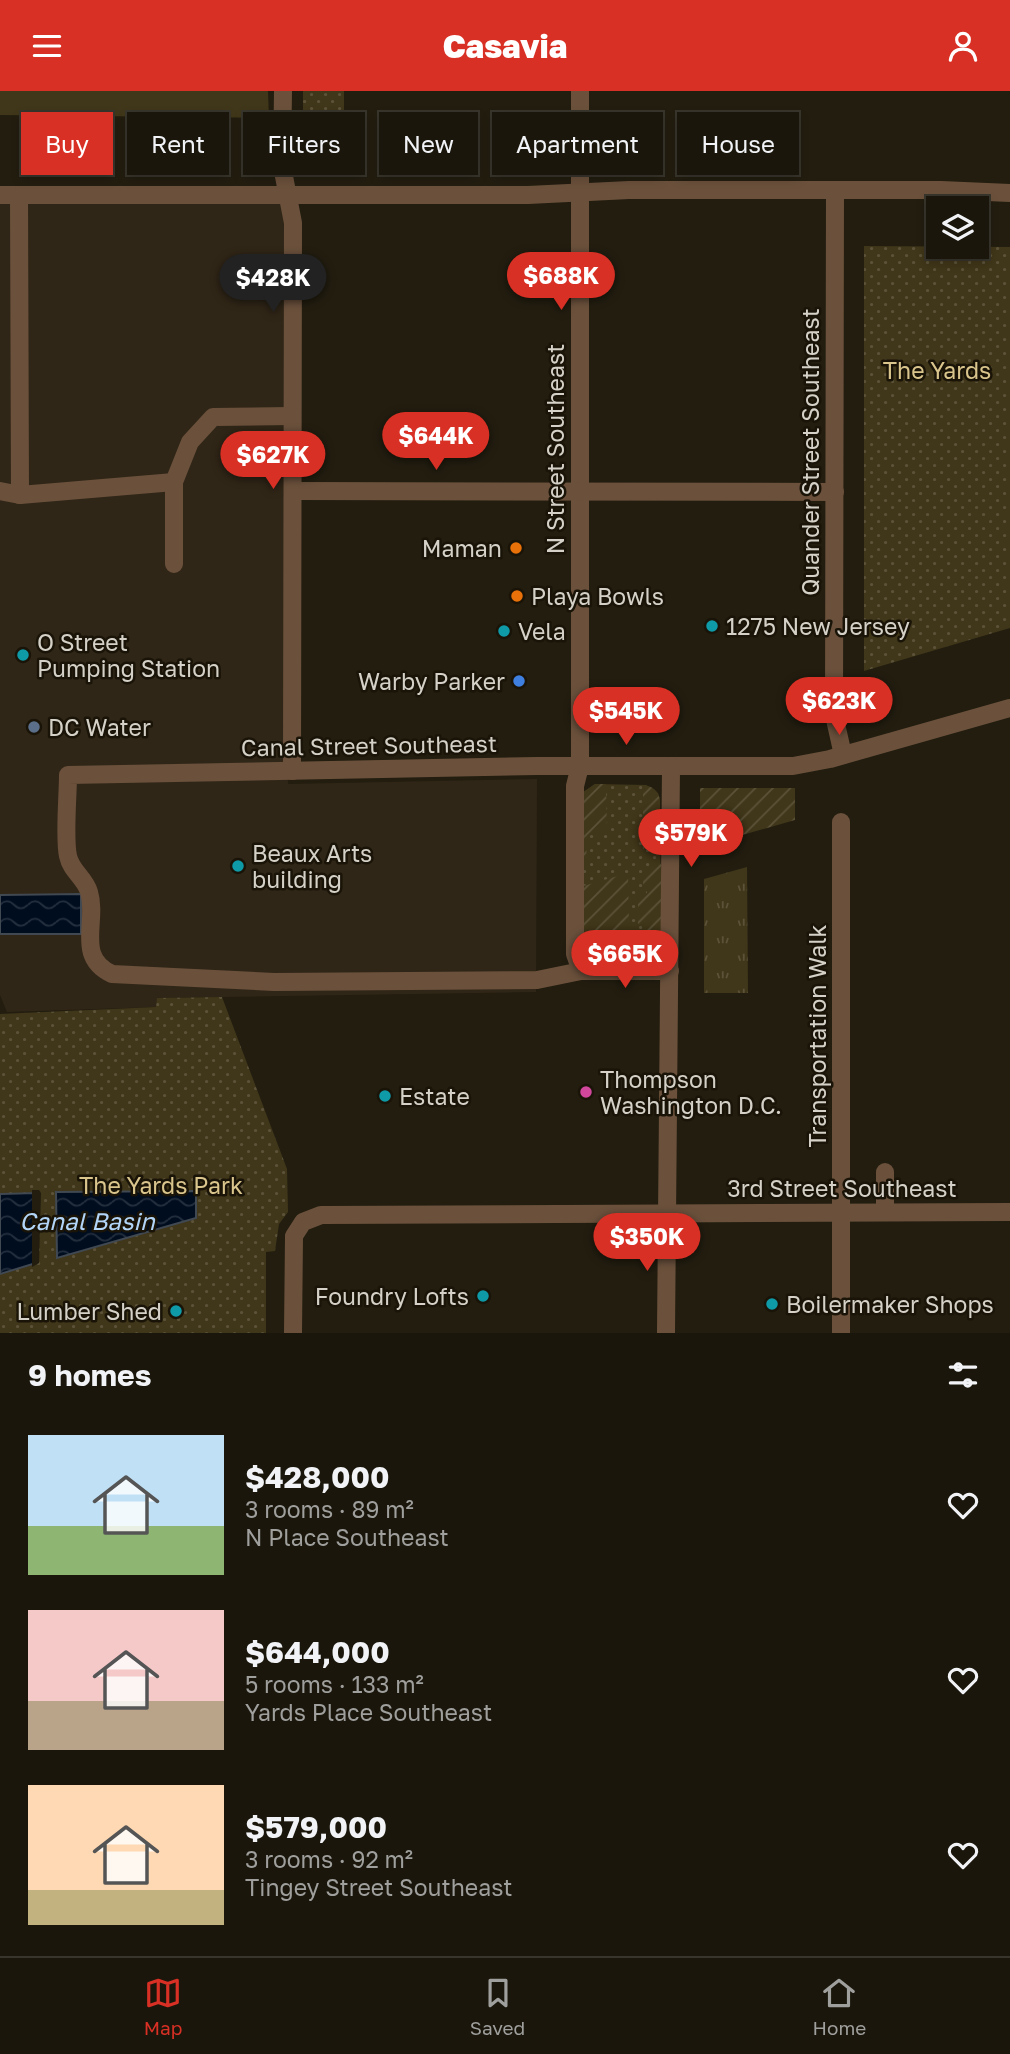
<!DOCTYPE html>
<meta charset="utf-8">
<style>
body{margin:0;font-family:"Golos Text",sans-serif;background:#272319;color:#f1f3f6;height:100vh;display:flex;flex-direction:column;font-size:26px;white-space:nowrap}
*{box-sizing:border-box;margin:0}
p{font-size:23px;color:#9f9f9d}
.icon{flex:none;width:38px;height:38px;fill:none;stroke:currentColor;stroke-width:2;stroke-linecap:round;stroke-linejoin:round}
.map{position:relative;height:1242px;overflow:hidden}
.drawer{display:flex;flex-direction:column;background:#1a160b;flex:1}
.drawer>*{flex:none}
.top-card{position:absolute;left:21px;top:21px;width:970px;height:63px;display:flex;gap:14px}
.buttons{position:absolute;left:926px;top:105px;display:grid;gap:14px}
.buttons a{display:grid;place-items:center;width:63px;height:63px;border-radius:0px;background:#1a160b;box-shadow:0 4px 10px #0003,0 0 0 2px #38352c;font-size:35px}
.price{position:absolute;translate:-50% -60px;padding:0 16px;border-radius:24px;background:#d93025;color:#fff;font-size:23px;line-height:46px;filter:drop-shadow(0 2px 4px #0008)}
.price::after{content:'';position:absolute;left:50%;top:42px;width:21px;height:16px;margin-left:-10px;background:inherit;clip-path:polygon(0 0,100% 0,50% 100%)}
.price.active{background:#222;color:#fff}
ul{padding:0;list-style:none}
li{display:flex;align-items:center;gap:21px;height:175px;padding:0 28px}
li span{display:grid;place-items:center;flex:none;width:196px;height:140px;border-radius:0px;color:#555}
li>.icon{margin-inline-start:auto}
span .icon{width:84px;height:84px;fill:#fffc;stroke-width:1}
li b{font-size:30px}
h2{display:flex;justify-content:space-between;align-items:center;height:84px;padding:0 28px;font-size:30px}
.chip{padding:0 24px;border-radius:0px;background:#1a160b;box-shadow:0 4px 10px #0003,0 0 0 2px #38352c;font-size:24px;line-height:63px}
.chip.active{background:#d93025;color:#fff}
header{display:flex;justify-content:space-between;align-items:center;height:91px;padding:0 28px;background:#d93025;color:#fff;font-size:32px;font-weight:800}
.menu{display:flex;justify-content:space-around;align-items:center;height:98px;border-top:2px solid #38352c;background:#1a160b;font-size:19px;color:#9f9f9d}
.menu a{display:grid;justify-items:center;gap:4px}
.menu .active{color:#d93025}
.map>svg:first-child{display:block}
.industrial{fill:#302617}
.grass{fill:url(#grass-tufts)}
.park{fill:url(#park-dots)}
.garden{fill:url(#garden-furrows)}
.pitch{fill:#403619}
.water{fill:url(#water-waves);stroke:#404852;stroke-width:2}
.pier{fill:#221d0f}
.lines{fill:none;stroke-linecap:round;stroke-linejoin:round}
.minor{stroke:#6b513c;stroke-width:18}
.food-dot{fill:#e8710a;stroke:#191407;stroke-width:2.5}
.culture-dot{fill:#0f9aa8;stroke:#191407;stroke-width:2.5}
.shop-dot{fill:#3f7fe0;stroke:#191407;stroke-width:2.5}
.service-dot{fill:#5c6f8a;stroke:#191407;stroke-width:2.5}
.hotel-dot{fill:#d1479c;stroke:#191407;stroke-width:2.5}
.labels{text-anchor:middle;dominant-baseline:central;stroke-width:5;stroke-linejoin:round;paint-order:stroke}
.park-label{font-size:23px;fill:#dac58d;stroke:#191407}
.street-label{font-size:23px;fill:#d5d1c8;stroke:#191407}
.poi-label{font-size:23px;fill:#d5d1c8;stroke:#191407;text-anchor:start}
.water-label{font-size:24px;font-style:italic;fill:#b2d5f8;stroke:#191407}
</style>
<header><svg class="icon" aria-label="menu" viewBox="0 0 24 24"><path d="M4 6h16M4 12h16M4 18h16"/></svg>Casavia<svg class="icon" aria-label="person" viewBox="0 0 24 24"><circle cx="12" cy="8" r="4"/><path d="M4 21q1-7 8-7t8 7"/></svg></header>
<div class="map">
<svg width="1010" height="1242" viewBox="0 0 1010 1242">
<defs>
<pattern id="grass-tufts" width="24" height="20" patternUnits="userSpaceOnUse" patternTransform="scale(1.75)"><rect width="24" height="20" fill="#403619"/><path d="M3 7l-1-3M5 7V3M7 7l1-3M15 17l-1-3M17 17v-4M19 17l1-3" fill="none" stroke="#5b5239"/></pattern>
<pattern id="park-dots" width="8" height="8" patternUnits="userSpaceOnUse" patternTransform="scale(1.75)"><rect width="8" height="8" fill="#403619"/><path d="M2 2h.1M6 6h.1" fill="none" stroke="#5b5239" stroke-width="1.8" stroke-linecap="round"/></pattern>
<pattern id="garden-furrows" width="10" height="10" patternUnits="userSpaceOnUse" patternTransform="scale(1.75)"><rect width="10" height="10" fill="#403619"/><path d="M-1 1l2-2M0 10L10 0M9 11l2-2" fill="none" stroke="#5b5239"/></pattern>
<pattern id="water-waves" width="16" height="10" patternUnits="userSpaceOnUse" patternTransform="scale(1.75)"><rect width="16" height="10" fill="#000d1f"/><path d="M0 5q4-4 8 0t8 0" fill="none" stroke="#242f3e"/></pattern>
</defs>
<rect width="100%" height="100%" fill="#221d0f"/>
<polygon class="industrial" points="0,101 289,104 288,693 537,688 536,901 157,907 157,916 7,921 0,904"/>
<polygon class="grass" points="747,776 748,902 704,902 704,788"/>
<g class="park">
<rect x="303" y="0" width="41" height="25"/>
<polygon points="864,155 1010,156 1010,537 864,580"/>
<path d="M595 693 646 694 658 702 660 709 661 852C660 858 659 864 654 867 646 873 608 873 597 872 591 871 587 867 583 863L582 702Z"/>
<polygon points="222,906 287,1078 288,1121 279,1133 275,1160 266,1161 266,1242 0,1242 0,1183 36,1171 37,1102 0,1103 0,923 156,916 157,907"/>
</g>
<g class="garden">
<polygon points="595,693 606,693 607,738 587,745 586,775 580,777 582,702"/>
<path d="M643 694C653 695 658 700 660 709V754L643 759Z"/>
<polygon points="700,697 795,697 795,729 732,747 732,727 700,736"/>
<path d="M661 773V852C658 863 655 868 644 871L643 832 638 833V805L647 802V793L643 794V777Z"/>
<path d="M628 782 629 838 621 841V853L626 852V857H628V871C612 871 595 875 583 863L580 796Z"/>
</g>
<polygon class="pitch" points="0,0 268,0 269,27 0,24"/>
<g class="water">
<polygon points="81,803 81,843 0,843 0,804"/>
<polygon points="196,1100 196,1127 57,1167 56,1101"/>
<polygon points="37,1102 36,1172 0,1183 0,1103"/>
</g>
<polygon class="pier" points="32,1099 39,1099 41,1102 39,1172 32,1176"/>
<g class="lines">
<g class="minor">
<polyline points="283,0 282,75 293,132 292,680"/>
<polyline points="580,0 580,675 575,695 575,863 581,880"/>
<polyline points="835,99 834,624 843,664"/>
<polyline points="0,104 528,104 629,99 941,99 1010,102"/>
<polyline points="19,104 20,404"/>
<polyline points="0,400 20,404 174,391"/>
<polyline points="293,400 835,401"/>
<polyline points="174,473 174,391 190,351 213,326 292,325"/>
<path d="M670 880H581L537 889 274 891 112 883C75 866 98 831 89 801 85 787 71 780 68 765 64 747 68 704 68 684L537 675H793L830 668 1010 617"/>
<polyline points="885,1081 885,1121"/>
<polyline points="293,1242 294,1145 303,1131 321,1124 1010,1121"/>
<polyline points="666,1242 671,675"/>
<polyline points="841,1242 841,731"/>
</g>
</g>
<g class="food-dot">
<circle cx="516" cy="457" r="7"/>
<circle cx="517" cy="505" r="7"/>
</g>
<g class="culture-dot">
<circle cx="712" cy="535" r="7"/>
<circle cx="504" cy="540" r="7"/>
<circle cx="23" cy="564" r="7"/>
<circle cx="238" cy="775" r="7"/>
<circle cx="385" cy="1005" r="7"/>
<circle cx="483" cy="1205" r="7"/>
<circle cx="772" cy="1213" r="7"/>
<circle cx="176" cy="1220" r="7"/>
</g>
<circle class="shop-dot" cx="519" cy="590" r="7"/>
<circle class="service-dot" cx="34" cy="636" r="7"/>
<circle class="hotel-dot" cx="586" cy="1001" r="7"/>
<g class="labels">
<g class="park-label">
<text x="937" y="279">The Yards</text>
<text x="161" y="1094">The Yards Park</text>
</g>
<g class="street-label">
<text transform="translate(555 358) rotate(-90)">N Street Southeast</text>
<text transform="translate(810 361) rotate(-90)">Quander Street Southeast</text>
<text transform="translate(369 654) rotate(-1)">Canal Street Southeast</text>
<text transform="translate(817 945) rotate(-90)">Transportation Walk</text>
<text x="842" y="1097">3rd Street Southeast</text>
</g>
<g class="poi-label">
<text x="502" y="457" text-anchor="end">Maman</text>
<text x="531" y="505">Playa Bowls</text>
<text x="726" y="535">1275 New Jersey</text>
<text x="518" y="540">Vela</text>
<text x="37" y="551">O Street<tspan x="37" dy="26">Pumping Station</tspan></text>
<text x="505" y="590" text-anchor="end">Warby Parker</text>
<text x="48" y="636">DC Water</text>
<text x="252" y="762">Beaux Arts<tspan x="252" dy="26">building</tspan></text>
<text x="600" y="988">Thompson<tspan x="600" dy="26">Washington D.C.</tspan></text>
<text x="399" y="1005">Estate</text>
<text x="469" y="1205" text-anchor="end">Foundry Lofts</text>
<text x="786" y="1213">Boilermaker Shops</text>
<text x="162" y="1220" text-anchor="end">Lumber Shed</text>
</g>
<g class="water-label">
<text x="87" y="1129">Canal Basin</text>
</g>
</g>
</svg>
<div class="buttons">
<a><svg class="icon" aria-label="layers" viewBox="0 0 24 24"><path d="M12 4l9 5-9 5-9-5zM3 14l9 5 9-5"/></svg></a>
</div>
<b class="price" style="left:561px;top:221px">$688K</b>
<b class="price active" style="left:273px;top:223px">$428K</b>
<b class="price" style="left:436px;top:381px">$644K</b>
<b class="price" style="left:273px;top:400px">$627K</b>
<b class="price" style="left:839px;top:646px">$623K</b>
<b class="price" style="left:626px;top:656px">$545K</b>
<b class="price" style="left:691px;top:778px">$579K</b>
<b class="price" style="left:625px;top:899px">$665K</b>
<b class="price" style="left:647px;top:1182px">$350K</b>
<div class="top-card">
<a class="chip active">Buy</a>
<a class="chip">Rent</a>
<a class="chip">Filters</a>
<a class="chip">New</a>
<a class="chip">Apartment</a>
<a class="chip">House</a>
</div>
</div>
<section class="drawer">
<h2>9 homes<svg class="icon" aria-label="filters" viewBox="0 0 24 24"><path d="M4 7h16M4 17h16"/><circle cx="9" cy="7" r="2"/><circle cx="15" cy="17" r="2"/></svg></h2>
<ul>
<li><span style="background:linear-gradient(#bfe0f5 65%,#8fb573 0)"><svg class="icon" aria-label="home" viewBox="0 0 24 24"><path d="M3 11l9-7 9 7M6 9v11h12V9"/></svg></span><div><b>$428,000</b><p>3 rooms · 89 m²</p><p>N Place Southeast</p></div><svg class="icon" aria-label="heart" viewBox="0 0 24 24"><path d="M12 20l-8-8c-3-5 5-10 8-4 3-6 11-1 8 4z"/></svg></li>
<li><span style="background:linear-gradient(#f6c9c9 65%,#b9a48a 0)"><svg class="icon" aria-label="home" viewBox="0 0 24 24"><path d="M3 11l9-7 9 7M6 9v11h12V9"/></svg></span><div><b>$644,000</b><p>5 rooms · 133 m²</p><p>Yards Place Southeast</p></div><svg class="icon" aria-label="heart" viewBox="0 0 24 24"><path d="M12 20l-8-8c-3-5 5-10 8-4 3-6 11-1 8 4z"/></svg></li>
<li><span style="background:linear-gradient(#ffd9b3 75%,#c2b280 0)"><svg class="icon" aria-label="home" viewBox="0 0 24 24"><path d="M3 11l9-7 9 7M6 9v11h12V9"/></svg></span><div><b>$579,000</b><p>3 rooms · 92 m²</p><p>Tingey Street Southeast</p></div><svg class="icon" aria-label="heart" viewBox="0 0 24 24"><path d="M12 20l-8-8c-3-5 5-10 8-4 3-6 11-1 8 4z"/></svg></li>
</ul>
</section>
<nav class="menu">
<a class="active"><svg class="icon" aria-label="map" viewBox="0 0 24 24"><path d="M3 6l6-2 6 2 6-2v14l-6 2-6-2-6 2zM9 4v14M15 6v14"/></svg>Map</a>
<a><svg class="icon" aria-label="saved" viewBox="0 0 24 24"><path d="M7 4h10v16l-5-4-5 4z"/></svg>Saved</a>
<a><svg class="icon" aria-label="home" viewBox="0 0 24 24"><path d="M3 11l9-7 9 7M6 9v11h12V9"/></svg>Home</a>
</nav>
